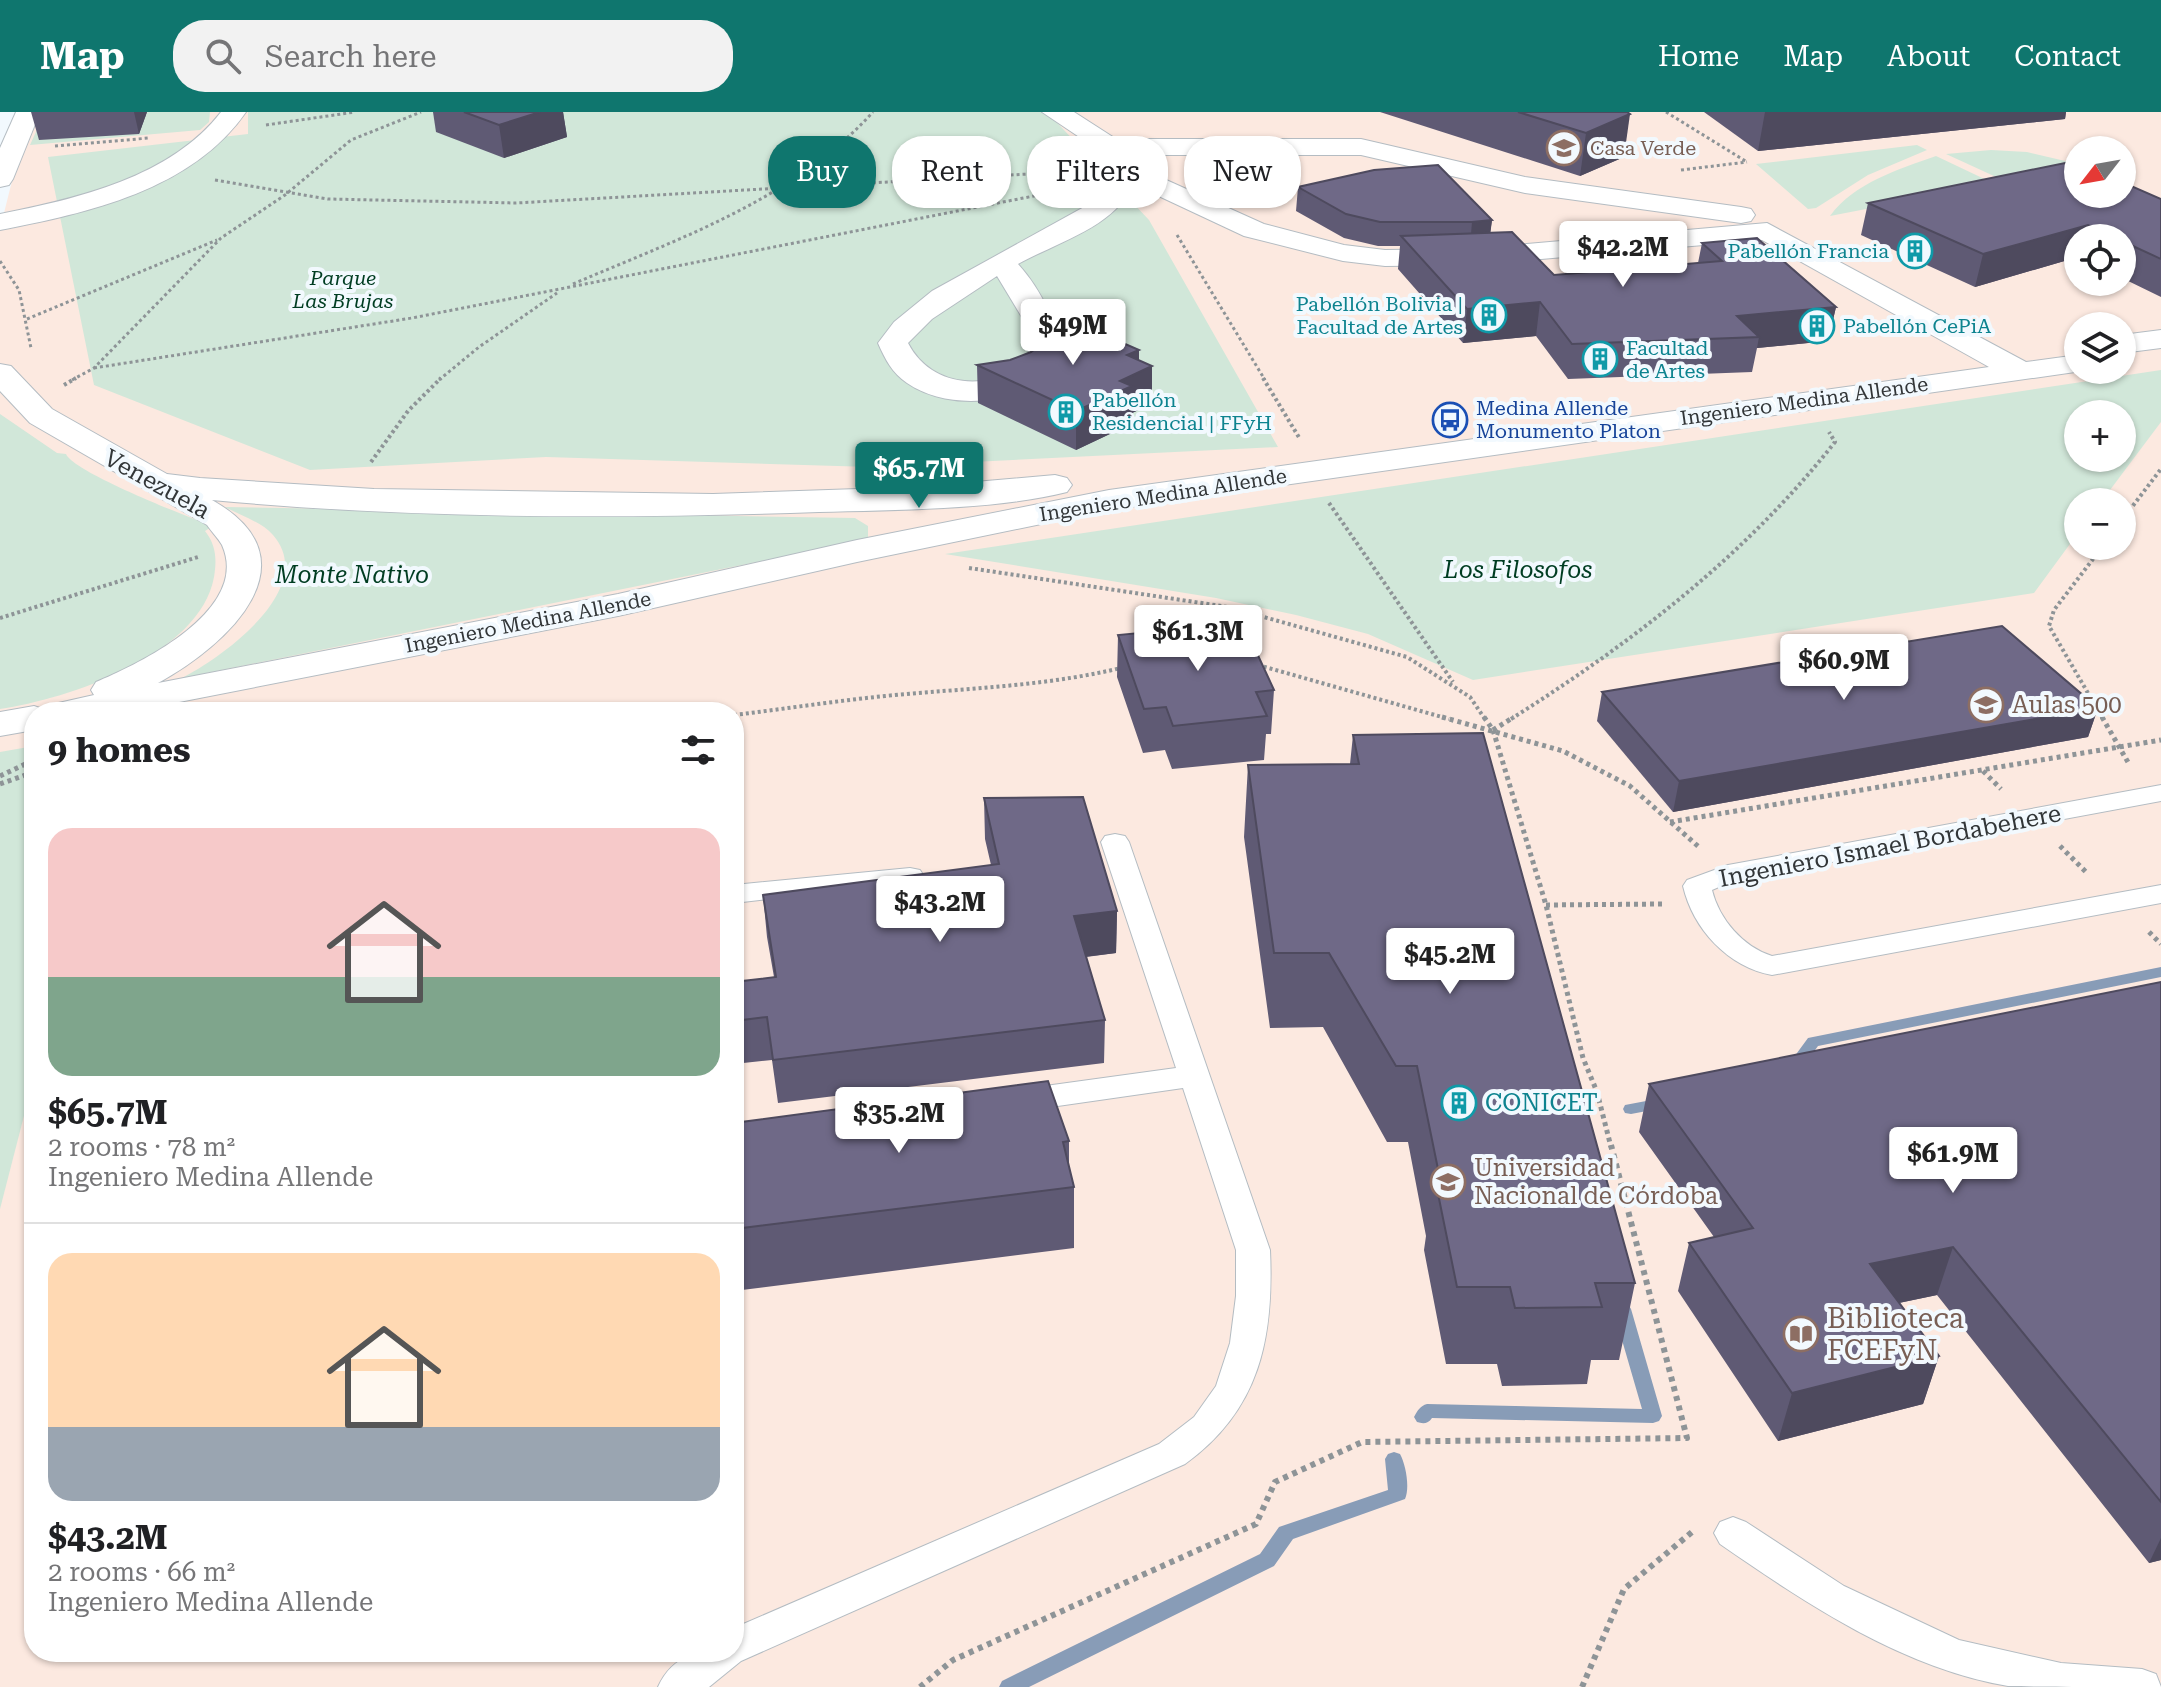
<!DOCTYPE html>
<meta charset="utf-8">
<style>
body{margin:0;font-family:"Roboto Serif",serif;background:#f2f2f2;color:#202124;height:100vh;display:flex;flex-direction:column;font-size:30px;white-space:nowrap}
*{box-sizing:border-box;margin:0}
p{font-size:26px;color:#757577}
.icon{flex:none;width:44px;height:44px;fill:none;stroke:currentColor;stroke-width:2;stroke-linecap:round;stroke-linejoin:round}
.map{position:relative;flex:1;overflow:hidden}
.panel{position:absolute;left:24px;top:590px;width:720px;height:960px;display:flex;flex-direction:column;background:#fff;border-radius:32px;box-shadow:0 2px 6px #0004}
.panel>*{flex:none}
.top-card{position:absolute;left:768px;top:24px;width:760px;height:72px;display:flex;gap:16px}
.needle{width:52px;rotate:239deg}
.controls{position:absolute;left:2064px;top:24px;display:grid;gap:16px}
.controls a{display:grid;place-items:center;width:72px;height:72px;border-radius:50%;background:#fff;box-shadow:0 2px 6px #0004;font-size:40px}
.price{position:absolute;translate:-50% -68px;padding:0 18px;border-radius:8px;background:#fff;color:#222;font-size:26px;line-height:52px;filter:drop-shadow(0 2px 4px #0008)}
.price::after{content:'';position:absolute;left:50%;top:48px;width:24px;height:18px;margin-left:-12px;background:inherit;clip-path:polygon(0 0,100% 0,50% 100%)}
.price.selected{background:#0f766e;color:#fff}
ul{padding:0;list-style:none}
li{display:grid;align-content:center;gap:16px;height:424px;padding:0 24px}
li+li{border-top:2px solid #e0e0e0}
li span{display:grid;place-items:center;height:248px;border-radius:24px;color:#555}
li>.icon{margin-inline-start:auto}
span .icon{width:144px;height:144px;fill:#fffc;stroke-width:1}
li b{font-size:34px}
h2{display:flex;justify-content:space-between;align-items:center;height:96px;padding:0 24px;font-size:34px}
.tag{padding:0 28px;border-radius:32px;background:#fff;box-shadow:0 2px 6px #0004;font-size:28px;line-height:72px}
.tag.selected{background:#0f766e;color:#fff}
header{display:flex;align-items:center;gap:48px;box-sizing:border-box;height:112px;padding:0 40px;background:#0f766e;color:#fff}
header strong{font-size:38px}
nav{display:flex;gap:44px;margin-inline-start:auto;font-size:28px}
.search{width:560px;height:72px;background:#f2f2f2;display:flex;align-items:center;gap:20px;box-sizing:border-box;padding:0 28px;border-radius:32px;color:#757577;font-size:30px}
.map>svg:first-child{display:block}
.education{fill:#fce9e0;fill-rule:evenodd}
.green{fill:#d1e7d9;fill-rule:evenodd}
.lines{fill:none;stroke-linecap:round;stroke-linejoin:round}
.stream{fill:#889cb7;fill-rule:evenodd}
.lane-casing{stroke:#b4bcc2;stroke-width:2}
.street-casing{stroke:#b4bcc2;stroke-width:2}
.path-far3{stroke:#8e9497;stroke-width:3;stroke-dasharray:3 3;stroke-linecap:butt}
.path-far2{stroke:#8e9497;stroke-width:4;stroke-dasharray:3 3;stroke-linecap:butt}
.path-far1{stroke:#8e9497;stroke-width:5;stroke-dasharray:4 4;stroke-linecap:butt}
.path{stroke:#8e9497;stroke-width:6;stroke-dasharray:5 5;stroke-linecap:butt}
.lane{fill:#fff;fill-rule:evenodd}
.street{fill:#fff;fill-rule:evenodd}
.wall{fill:#5f5a74}
.shaded-wall{fill:#4e4a5e}
.building{fill:#6f6987;stroke:#4e4a5e;stroke-width:2}
.labels{text-anchor:middle;dominant-baseline:central;stroke-width:8;stroke-linejoin:round;paint-order:stroke}
.far-education-label{font-size:20px;fill:#785e54;stroke:#f2f9fe;text-anchor:start}
.far-culture-label{font-size:20px;fill:#0d838f;stroke:#f2f9fe;text-anchor:start}
.far-park-label{font-size:20px;font-style:italic;fill:#003d22;stroke:#f2f9fe}
.far-street-label{font-size:20px;fill:#323638;stroke:#f2f9fe}
.far-transit-label{font-size:20px;fill:#164399;stroke:#f2f9fe;text-anchor:start}
.street-label{font-size:24px;fill:#323638;stroke:#f2f9fe}
.park-label{font-size:24px;font-style:italic;fill:#003d22;stroke:#f2f9fe}
.education-label{font-size:24px;fill:#785e54;stroke:#f2f9fe;text-anchor:start}
.culture-label{font-size:24px;fill:#0d838f;stroke:#f2f9fe;text-anchor:start}
.near-education-label{font-size:28px;fill:#785e54;stroke:#f2f9fe;text-anchor:start}
</style>
<header>
<strong>Map</strong>
<div class="search"><svg class="icon" aria-label="search" viewBox="0 0 24 24"><circle cx="10" cy="10" r="6"/><path d="M15 15l6 6"/></svg>Search here</div>
<nav><a>Home</a><a>Map</a><a>About</a><a>Contact</a></nav>
</header>
<div class="map">
<svg width="2161" height="1575" viewBox="0 0 2161 1575">
<rect width="100%" height="100%" fill="#f2f9fe"/>
<path class="education" d="M41 0H2161V1575H0V117L13 65ZM2078 38H2122V82H2078ZM2078 126H2122V170H2078ZM2078 214H2122V258H2078ZM2078 302H2122V346H2078ZM2078 390H2122V434H2078ZM34 600H734V1540H34Z"/>
<g class="green">
<polygon points="45,0 210,0 209,10 200,18 30,33"/>
<polygon points="248,0 1047,0 1149,108 1278,335 871,355 546,345 310,358 94,273 48,45 248,22"/>
<polygon points="1917,33 1927,38 1868,63 1816,96 1808,97 1756,52"/>
<polygon points="1991,38 2027,40 2078,52 2007,70 1946,42"/>
<path d="M1936 44 1995 72 1830 104C1854 71 1899 57 1936 44Z"/>
<path d="M2161 258V310L2101 390H2078V421L2034 481 1473 568 1368 522 1296 503 1216 486 945 442ZM2078 302H2122V346H2078Z"/>
<path d="M0 302 57 341 66 342C73 360 190 406 213 414L205 419C216 433 217 447 214 465 200 543 68 587 0 597Z"/>
<path d="M225 395 855 406 868 414V425L856 430 182 566C223 545 319 476 273 423 262 410 239 403 225 395Z"/>
<polygon points="34,634 34,965 0,1097 0,640"/>
</g>
<g class="lines">
<g class="stream">
<polygon points="2161,855 2161,865 1818,934 1799,960 1789,960 1786,956 1808,926 1813,925"/>
<polygon points="1662,986 1668,987 1670,991 1668,995 1631,1002 1625,1001 1623,997 1625,993"/>
<path d="M1622 1191 1628 1192 1631 1197 1662 1304 1659 1309 1653 1311 1432 1306C1428 1312 1423 1312 1417 1310L1414 1305C1418 1298 1420 1294 1427 1292L1642 1297 1613 1197 1616 1192Z"/>
<path d="M1394 1340 1400 1342C1406 1353 1410 1376 1405 1387L1293 1427 1274 1454 1029 1575H999L1002 1569 1260 1442 1279 1415 1388 1378 1385 1347 1388 1342Z"/>
</g>
<g class="lane-casing">
<g id="lane">
<path d="M2161 673V689L1735 768 1712 778C1719 807 1743 835 1772 844L2161 773V791L1772 863C1728 855 1693 817 1683 774L1687 768 1728 753Z"/>
<path d="M1115 722 1125 724 1129 730 1270 1138C1274 1226 1260 1298 1185 1352L741 1549 709 1575H658C674 1540 700 1540 734 1540V1516L1159 1332 1194 1305 1216 1274 1230 1231 1236 1184V1138L1183 976 1016 1000 1005 997 1000 989 1005 981 1016 978 1176 956 1101 730 1105 724Z"/>
<polygon points="910,756 920,758 924,764 920,770 734,791 734,773"/>
<path d="M1733 1405 1746 1410 1844 1474 1959 1528 2061 1551 2142 1557 2156 1562 2161 1575C2117 1575 2049 1575 2008 1574 1902 1556 1807 1492 1720 1432L1714 1421 1720 1410Z"/>
</g>
</g>
<g class="street-casing">
<g id="street">
<polygon points="16,0 40,0 13,67 9,73 0,75 0,36"/>
<path d="M221 0H246C192 78 88 101 0 118V102C77 87 171 65 221 0Z"/>
<path d="M1042 0H1074L1116 27H1361L1525 65 1741 95 1751 97 1755 103 1751 109 1741 111 1525 81 1361 43H1127L1133 53 1264 112 1344 133 1385 138 1470 137 1767 111 2026 250 2078 243V258H2089L1109 398 857 450 618 504 128 600H34V618L0 624V600L34 594 49 599 54 592 94 583 91 578 96 570C141 551 251 498 222 433 218 426 211 419 207 413L30 311 0 279V252L11 254 52 297 167 362 200 366 374 377 713 382 917 375 1055 363 1067 366 1072 373 1067 380C996 398 893 398 819 400 618 407 412 407 212 388 319 448 228 533 158 571L618 482 857 428 1109 378 1989 255 1762 128 1470 153 1385 154 1343 149 1244 124 1133 72C1116 115 1055 131 1018 152 1043 180 1057 211 1061 249 1031 293 950 301 907 271 892 261 885 247 878 231L894 210 932 179 1095 89 1104 78 1110 58 1100 39ZM997 164 1023 207 1030 247C994 280 932 278 908 231L932 207Z"/>
<polygon points="2161,218 2161,236 2122,241 2122,223"/>
</g>
</g>
<g class="path-far3">
<polyline points="1666,0 1747,50"/>
<polyline points="266,13 355,0"/>
<polyline points="55,34 149,26"/>
<polyline points="1681,58 1747,50"/>
<polyline points="215,68 328,87 516,91 1082,59"/>
<polyline points="1177,123 1265,268"/>
<polyline points="0,149 19,178 31,236"/>
<path d="M573 172C680 126 793 88 873 0"/>
<polyline points="27,207 217,128"/>
<polyline points="94,256 412,206 1049,81"/>
<polyline points="72,268 94,256 221,126 285,83 351,28 421,0"/>
<polyline points="439,268 479,235 557,181"/>
</g>
<g class="path-far2">
<polyline points="1263,266 1300,327"/>
<polyline points="64,273 76,266"/>
<polyline points="371,350 408,299 441,266"/>
<polyline points="1329,391 1453,570"/>
<polyline points="2122,408 2161,357"/>
<polyline points="969,456 1228,495 1407,545 1470,585 1485,607"/>
<polyline points="0,506 198,445"/>
<polyline points="1258,553 1449,607"/>
<path d="M734 603C784 597 835 589 885 584 966 576 1041 575 1121 556"/>
<path d="M1511 607C1633 530 1745 444 1835 330L1829 320"/>
<polyline points="2103,607 2049,514 2054,498 2103,434"/>
</g>
<g class="path-far1">
<polyline points="1442,605 1563,639 1630,674 1700,736"/>
<polyline points="1484,605 1493,618 1546,793 1583,946 1597,980 1611,1035"/>
<polyline points="2102,605 2129,652"/>
<polyline points="1493,618 1514,605"/>
<polyline points="1983,659 2001,677"/>
<polyline points="0,664 34,648"/>
<polyline points="0,672 34,660"/>
<polyline points="1670,710 2161,628"/>
<polyline points="2060,734 2087,761"/>
<polyline points="1546,793 1662,792"/>
<polyline points="2149,820 2161,832"/>
</g>
<g class="path">
<polyline points="920,1575 953,1548 1256,1412 1275,1370 1362,1330 1687,1326 1611,1033"/>
<polyline points="1582,1575 1624,1477 1692,1420"/>
</g>
<use href="#lane" class="lane"/>
<use href="#street" class="street"/>
</g>
<g class="wall">
<polygon points="31,0 147,0 139,22 39,28"/>
<polygon points="433,0 563,0 567,25 504,46 436,20"/>
<polygon points="1380,0 1627,0 1624,45 1580,64"/>
<polygon points="1704,0 2066,0 2065,7 1758,39"/>
<polygon points="1298,75 1492,108 1490,121 1554,163 1698,151 1702,131 1836,195 1828,229 1757,236 1752,260 1568,267 1536,224 1463,231 1398,157 1400,134 1378,134 1344,126 1296,99"/>
<polygon points="2161,87 2161,185 2122,166 2122,126 2078,126 2078,145 1975,175 1861,123 1868,91"/>
<polygon points="1139,248 1152,254 1152,292 1132,301 1131,312 1076,338 978,291 977,253"/>
<polygon points="1118,523 1274,578 1271,622 1266,622 1264,648 1172,657 1165,638 1143,641 1117,565"/>
<polygon points="1602,580 2098,596 2088,625 1673,700 1597,609"/>
<polygon points="1353,623 1635,1171 1619,1248 1591,1248 1587,1272 1502,1274 1497,1252 1446,1252 1424,1138 1426,1124 1408,1030 1387,1030 1323,915 1270,916 1244,725 1248,653 1350,652"/>
<polygon points="984,686 1117,799 1116,841 1086,845 1105,908 1104,951 778,991 772,948 734,952 734,870 774,865 767,825 763,783 991,753 985,727"/>
<polygon points="2161,870 2161,1448 2149,1451 1937,1183 1899,1191 1939,1244 1923,1292 1778,1329 1678,1179 1689,1131 1714,1125 1639,1020 1649,972"/>
<polygon points="734,1011 1069,1029 1069,1054 1074,1075 1074,1136 734,1179"/>
</g>
<g class="shaded-wall">
<polygon points="134,0 147,0 139,22"/>
<polygon points="540,0 563,0 567,25 504,46 499,13"/>
<polygon points="1765,0 2066,0 2065,7 1758,39"/>
<polygon points="1630,2 1624,45 1580,64 1586,21"/>
<polygon points="1492,108 1489,132 1470,134 1472,110"/>
<polygon points="2088,113 2084,126 2078,126 2078,145 1975,175 1983,142"/>
<polygon points="1540,190 1536,224 1463,231 1467,197"/>
<polygon points="1836,195 1828,229 1757,236 1759,225 1737,204"/>
<polygon points="1139,238 1139,260 1152,254 1152,292 1132,301 1131,312 1076,338 1076,299 1120,269 1127,243"/>
<polygon points="2098,596 2088,625 1673,700 1679,669"/>
<polygon points="1117,799 1116,841 1075,846 1074,804"/>
<polygon points="1953,1135 1937,1183 1855,1200 1870,1152"/>
<polygon points="1939,1244 1923,1292 1778,1329 1792,1281"/>
<polygon points="2161,1426 2161,1448 2149,1451"/>
</g>
<g class="building">
<polygon points="464,0 540,0 499,13"/>
<polygon points="1518,0 1627,0 1630,2 1586,21"/>
<polygon points="2075,49 2078,50 2078,82 2122,82 2122,70 2161,87 2161,147 2122,129 2122,126 2117,126 2088,113 1983,142 1868,91"/>
<polygon points="1438,53 1492,108 1472,110 1380,110 1346,102 1298,75 1374,58"/>
<polygon points="1512,120 1554,163 1722,149 1702,131 1757,126 1836,195 1737,204 1759,225 1572,232 1540,190 1467,197 1401,124"/>
<polygon points="1077,211 1139,238 1127,243 1152,254 1120,269 1132,274 1076,299 977,253 1010,248 1031,240 1058,219"/>
<polygon points="1243,511 1274,578 1256,580 1267,604 1173,614 1166,595 1144,597 1118,523"/>
<polygon points="2002,514 2098,596 1679,669 1602,580"/>
<polygon points="1483,621 1635,1171 1595,1171 1602,1195 1515,1196 1510,1175 1457,1175 1434,1062 1439,1062 1417,954 1396,954 1329,841 1274,841 1248,653 1359,652 1353,623"/>
<polygon points="1083,685 1117,799 1074,804 1105,908 773,948 767,905 734,909 734,870 776,865 763,783 999,752 984,686"/>
<polygon points="2161,870 2161,1390 1953,1135 1870,1152 1939,1244 1792,1281 1689,1131 1753,1116 1649,972"/>
<polygon points="1048,969 1069,1029 1063,1030 1074,1075 734,1117 734,1011"/>
</g>
<defs>
<g id="university-ring" transform="scale(1.8)"><circle r="9.5" fill="#f2f9fe" stroke="#8d6e63" stroke-width="1.5"/><path d="M0-5L7-2L0 1L-7-2ZM-4 1L0 2.5L4 1V4Q0 6-4 4Z" fill="#8d6e63"/></g>
<g id="building-ring" transform="scale(1.8)"><circle r="9.5" fill="#f2f9fe" stroke="#0f9aa8" stroke-width="1.5"/><path d="M-4-6H4V6H1V3H-1V6H-4ZM-2.5-4.3h1.7v1.8h-1.7ZM.8-4.3h1.7v1.8H.8ZM-2.5-1h1.7V.8h-1.7ZM.8-1h1.7V.8H.8Z" fill="#0f9aa8"/></g>
<g id="bus-ring" transform="scale(1.8)"><circle r="9.5" fill="#f2f9fe" stroke="#1a4fb4" stroke-width="1.5"/><path d="M-5-6H5V4H4V6H2V4H-2V6H-4V4H-5ZM-3.5-4V0h7V-4ZM-3.5 1.2v1.5H-2V1.2ZM2 1.2v1.5H3.5V1.2Z" fill="#1a4fb4"/></g>
<g id="library-ring" transform="scale(1.8)"><circle r="9.5" fill="#f2f9fe" stroke="#8d6e63" stroke-width="1.5"/><path d="M-6-4Q-3-5.5-.7-3.5V5Q-3 3-6 4ZM6-4Q3-5.5 .7-3.5V5Q3 3 6 4Z" fill="#8d6e63"/></g>
</defs>
<g fill-rule="evenodd">
<use href="#university-ring" x="1564" y="36"/>
<use href="#building-ring" x="1915" y="139"/>
<use href="#building-ring" x="1489" y="203"/>
<use href="#building-ring" x="1817" y="214"/>
<use href="#building-ring" x="1600" y="247"/>
<use href="#building-ring" x="1066" y="300"/>
<use href="#bus-ring" x="1450" y="308"/>
<use href="#university-ring" x="1986" y="593"/>
<use href="#building-ring" x="1459" y="991"/>
<use href="#university-ring" x="1448" y="1070"/>
<use href="#library-ring" x="1801" y="1222"/>
</g>
<g class="labels">
<g class="far-education-label">
<text x="1590" y="36">Casa Verde</text>
</g>
<g class="far-culture-label">
<text x="1889" y="139" text-anchor="end">Pabellón Francia</text>
<text x="1463" y="192" text-anchor="end">Pabellón Bolivia |<tspan x="1463" dy="23">Facultad de Artes</tspan></text>
<text x="1843" y="214">Pabellón CePiA</text>
<text x="1626" y="236">Facultad<tspan x="1626" dy="23">de Artes</tspan></text>
<text x="1092" y="288">Pabellón<tspan x="1092" dy="23">Residencial | FFyH</tspan></text>
</g>
<g class="far-park-label">
<text x="343" y="166">Parque<tspan x="343" dy="23">Las Brujas</tspan></text>
</g>
<g class="far-street-label">
<text transform="translate(1804 289) rotate(-8)">Ingeniero Medina Allende</text>
<text transform="translate(1163 383) rotate(-9)">Ingeniero Medina Allende</text>
<text transform="translate(528 510) rotate(-11)">Ingeniero Medina Allende</text>
</g>
<g class="far-transit-label">
<text x="1476" y="296">Medina Allende<tspan x="1476" dy="23">Monumento Platon</tspan></text>
</g>
<g class="street-label">
<text transform="translate(157 372) rotate(29)">Venezuela</text>
<text transform="translate(1890 734) rotate(-11)">Ingeniero Ismael Bordabehere</text>
</g>
<g class="park-label">
<text x="1518" y="458">Los Filosofos</text>
<text x="352" y="463">Monte Nativo</text>
</g>
<g class="education-label">
<text x="2012" y="593">Aulas 500</text>
<text x="1474" y="1056">Universidad<tspan x="1474" dy="28">Nacional de Córdoba</tspan></text>
</g>
<g class="culture-label">
<text x="1485" y="991">CONICET</text>
</g>
<g class="near-education-label">
<text x="1827" y="1206">Biblioteca<tspan x="1827" dy="32">FCEFyN</tspan></text>
</g>
</g>
</svg>
<div class="controls">
<a><svg class="needle" viewBox="-14 -14 28 28"><path d="M0-13l5 13h-10z" fill="#e53935"/><path d="M0 13l5-13h-10z" fill="#757577"/></svg></a>
<a><svg class="icon" aria-label="locate" viewBox="0 0 24 24"><circle cx="12" cy="12" r="6"/><path d="M12 2v4M12 18v4M2 12h4M18 12h4"/></svg></a>
<a><svg class="icon" aria-label="layers" viewBox="0 0 24 24"><path d="M12 4l9 5-9 5-9-5zM3 14l9 5 9-5"/></svg></a>
<a>+</a>
<a>−</a>
</div>
<b class="price" style="left:1623px;top:177px">$42.2M</b>
<b class="price" style="left:1073px;top:255px">$49M</b>
<b class="price selected" style="left:919px;top:398px">$65.7M</b>
<b class="price" style="left:1198px;top:561px">$61.3M</b>
<b class="price" style="left:1844px;top:590px">$60.9M</b>
<b class="price" style="left:940px;top:832px">$43.2M</b>
<b class="price" style="left:1450px;top:884px">$45.2M</b>
<b class="price" style="left:899px;top:1043px">$35.2M</b>
<b class="price" style="left:1953px;top:1083px">$61.9M</b>
<div class="top-card">
<a class="tag selected">Buy</a>
<a class="tag">Rent</a>
<a class="tag">Filters</a>
<a class="tag">New</a>
</div>
<section class="panel">
<h2>9 homes<svg class="icon" aria-label="filters" viewBox="0 0 24 24"><path d="M4 7h16M4 17h16"/><circle cx="9" cy="7" r="2"/><circle cx="15" cy="17" r="2"/></svg></h2>
<ul>
<li><span style="background:linear-gradient(#f6c9c9 60%,#7fa58c 0)"><svg class="icon" aria-label="home" viewBox="0 0 24 24"><path d="M3 11l9-7 9 7M6 9v11h12V9"/></svg></span><div><b>$65.7M</b><p>2 rooms · 78 m²</p><p>Ingeniero Medina Allende</p></div></li>
<li><span style="background:linear-gradient(#ffd9b3 70%,#9aa5b1 0)"><svg class="icon" aria-label="home" viewBox="0 0 24 24"><path d="M3 11l9-7 9 7M6 9v11h12V9"/></svg></span><div><b>$43.2M</b><p>2 rooms · 66 m²</p><p>Ingeniero Medina Allende</p></div></li>
</ul>
</section>
</div>
